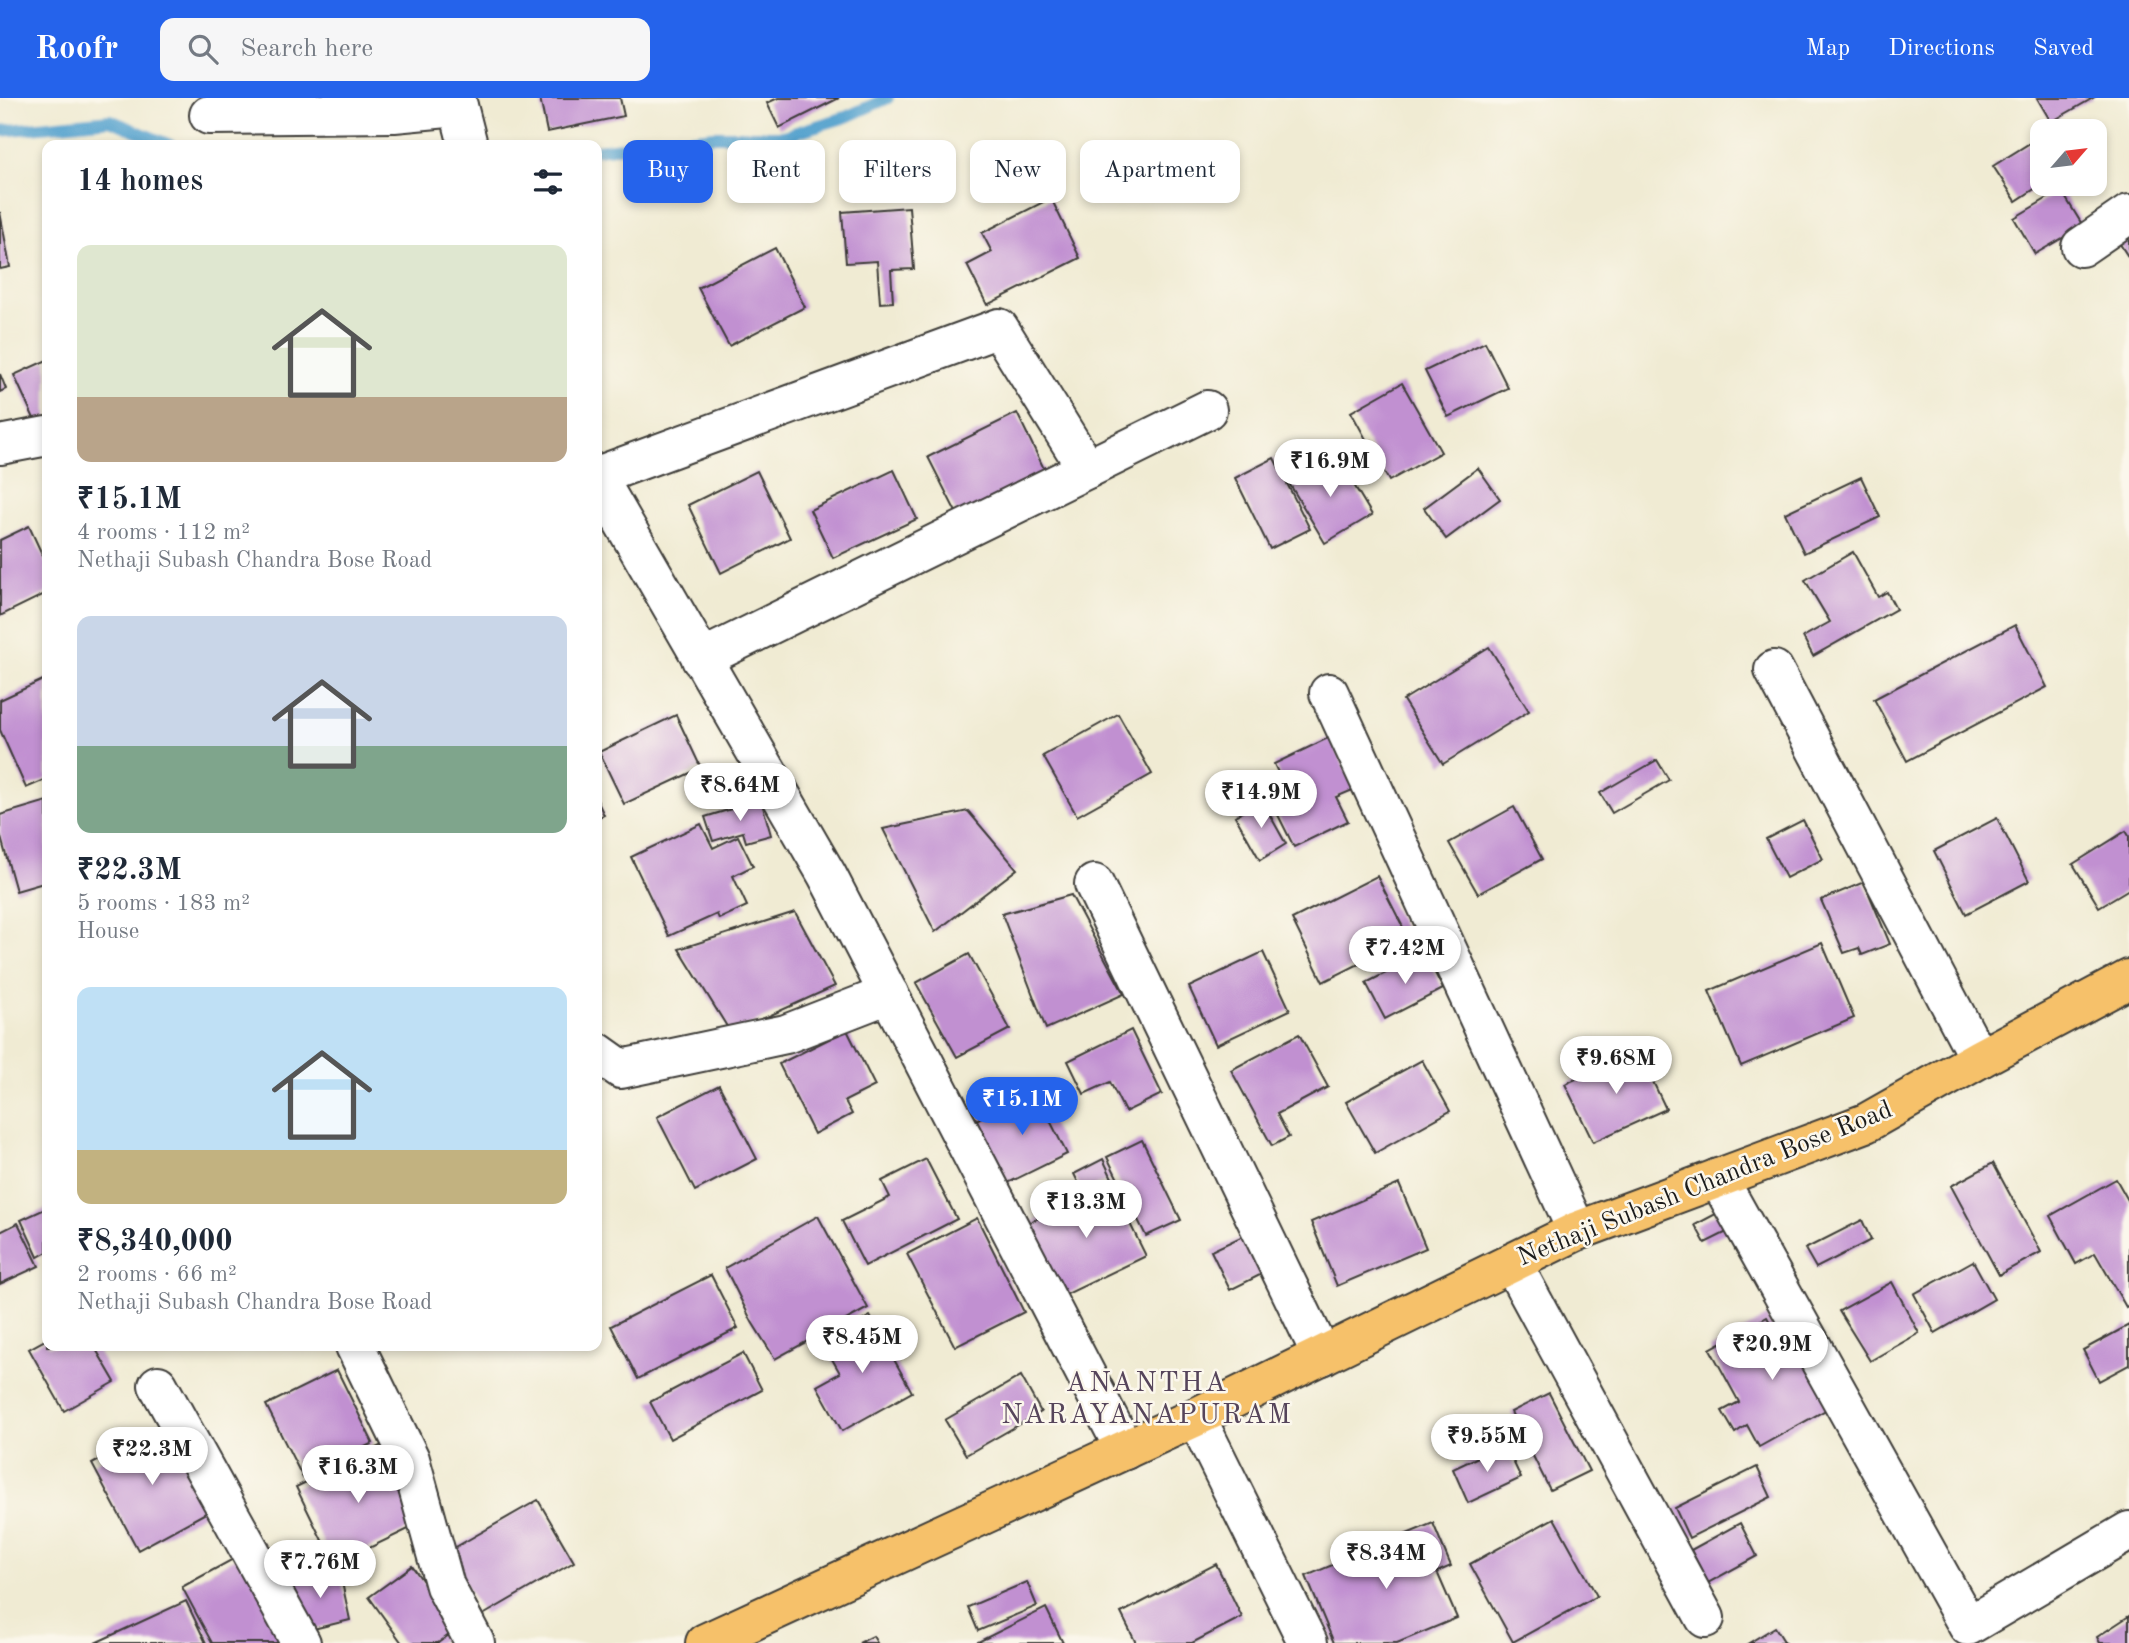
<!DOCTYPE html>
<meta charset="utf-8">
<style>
body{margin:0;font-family:"Old Standard TT",serif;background:#f6f6f7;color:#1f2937;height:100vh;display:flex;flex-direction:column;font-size:26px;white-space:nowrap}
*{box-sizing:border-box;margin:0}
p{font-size:23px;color:#747a83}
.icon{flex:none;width:38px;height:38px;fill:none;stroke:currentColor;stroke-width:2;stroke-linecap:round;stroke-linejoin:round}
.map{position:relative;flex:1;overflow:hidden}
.details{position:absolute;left:42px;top:42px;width:560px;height:1211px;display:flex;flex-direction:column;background:#fff;border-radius:14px;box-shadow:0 4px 10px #0003}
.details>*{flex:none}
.hud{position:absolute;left:623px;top:42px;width:665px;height:63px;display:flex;gap:14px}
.needle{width:46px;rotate:62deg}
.controls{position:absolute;left:2030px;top:21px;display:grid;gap:14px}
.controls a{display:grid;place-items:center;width:77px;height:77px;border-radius:14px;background:#fff;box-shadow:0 4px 10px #0003;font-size:35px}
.price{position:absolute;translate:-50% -60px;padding:0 16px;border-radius:24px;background:#fff;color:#222;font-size:23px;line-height:46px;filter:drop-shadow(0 2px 4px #0008)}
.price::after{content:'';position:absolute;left:50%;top:42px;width:21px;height:16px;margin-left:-10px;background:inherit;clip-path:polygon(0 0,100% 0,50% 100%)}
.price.current{background:#2563eb;color:#fff}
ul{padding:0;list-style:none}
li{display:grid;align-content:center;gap:14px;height:371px;padding:0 35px}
li span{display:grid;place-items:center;height:217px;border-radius:14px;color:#555}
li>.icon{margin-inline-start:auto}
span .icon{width:126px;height:126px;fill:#fffc;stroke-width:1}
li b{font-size:30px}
h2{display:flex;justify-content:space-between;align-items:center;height:84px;padding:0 35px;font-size:30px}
.chip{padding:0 24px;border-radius:14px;background:#fff;box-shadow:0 4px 10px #0003;font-size:24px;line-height:63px}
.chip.current{background:#2563eb;color:#fff}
header{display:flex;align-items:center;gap:42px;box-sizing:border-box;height:98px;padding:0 35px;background:#2563eb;color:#fff}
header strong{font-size:33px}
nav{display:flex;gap:38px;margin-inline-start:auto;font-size:24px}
.search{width:490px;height:63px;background:#f6f6f7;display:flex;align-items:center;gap:18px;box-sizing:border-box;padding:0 24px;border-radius:14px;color:#747a83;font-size:26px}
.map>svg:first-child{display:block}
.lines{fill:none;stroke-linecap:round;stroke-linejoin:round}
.stream{stroke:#55a2ce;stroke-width:12}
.building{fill:#c190d1}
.minor-casing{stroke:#3c3b37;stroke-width:42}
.major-casing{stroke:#3c3b37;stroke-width:42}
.minor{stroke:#fff;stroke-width:38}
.major{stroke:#f6c16b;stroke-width:38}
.labels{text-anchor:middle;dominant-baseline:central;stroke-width:5;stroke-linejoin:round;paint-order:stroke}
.street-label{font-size:26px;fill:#1c1c1c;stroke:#fbf7ec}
.neighbourhood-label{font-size:28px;letter-spacing:2px;fill:#56455b;stroke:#fbf7ec}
</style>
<header>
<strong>Roofr</strong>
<div class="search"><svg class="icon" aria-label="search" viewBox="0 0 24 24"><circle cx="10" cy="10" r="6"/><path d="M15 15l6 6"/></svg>Search here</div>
<nav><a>Map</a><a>Directions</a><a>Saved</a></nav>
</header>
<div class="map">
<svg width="2129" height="1545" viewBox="0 0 2129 1545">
<rect width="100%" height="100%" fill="#fbf7ec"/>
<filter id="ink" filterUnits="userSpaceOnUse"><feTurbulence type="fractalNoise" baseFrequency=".0143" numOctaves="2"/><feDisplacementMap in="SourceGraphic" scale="14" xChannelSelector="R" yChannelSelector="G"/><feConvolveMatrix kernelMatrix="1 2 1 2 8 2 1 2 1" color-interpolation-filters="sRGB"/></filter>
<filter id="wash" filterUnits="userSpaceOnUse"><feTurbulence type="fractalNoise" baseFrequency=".00686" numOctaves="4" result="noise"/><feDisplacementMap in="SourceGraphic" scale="28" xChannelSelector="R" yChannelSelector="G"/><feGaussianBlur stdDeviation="1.57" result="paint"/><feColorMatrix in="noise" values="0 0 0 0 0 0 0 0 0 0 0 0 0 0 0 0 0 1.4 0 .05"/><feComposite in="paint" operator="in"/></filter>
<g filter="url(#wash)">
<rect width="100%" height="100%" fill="#f0ebd3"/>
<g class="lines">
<g class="stream">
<polyline points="0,33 110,22 170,47"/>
<polyline points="597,52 714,38 784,38 846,19 888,0"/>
</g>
</g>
<g id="blocks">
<g class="building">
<polygon points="540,0 620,0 624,18 547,34"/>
<polygon points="778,0 839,0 779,30 767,5"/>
<polygon points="2037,0 2093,0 2051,24"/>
<polygon points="2030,45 2042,65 2042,86 2016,103 1993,68"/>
<polygon points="2061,92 2083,128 2035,156 2014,120"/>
<polygon points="1051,100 1080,160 987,207 967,167 992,154 982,135"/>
<polygon points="909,109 914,171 891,172 893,204 880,205 877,163 846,165 842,114"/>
<polygon points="0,114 10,169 0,171"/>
<polygon points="2129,135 2129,160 2118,143"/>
<polygon points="775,150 805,209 729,248 698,190"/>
<polygon points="1485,244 1508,290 1448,319 1425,273"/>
<polygon points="47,262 47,320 36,325 14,277"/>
<polygon points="0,276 6,291 0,294"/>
<polygon points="1402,285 1441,354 1389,383 1351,314"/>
<polygon points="1017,315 1048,379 960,422 928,359"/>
<polygon points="1336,357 1372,417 1325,445 1289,385"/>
<polygon points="1274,360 1310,431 1270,451 1235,380"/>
<polygon points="1478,370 1500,401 1446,441 1424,410"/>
<polygon points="894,372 917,421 833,460 810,412"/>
<polygon points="757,373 790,440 721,475 688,407"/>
<polygon points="1861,379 1880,419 1804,455 1785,415"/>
<polygon points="29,428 47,467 47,495 0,518 0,442"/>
<polygon points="1853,454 1878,499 1887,494 1896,511 1813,558 1803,539 1830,524 1805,482"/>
<polygon points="2015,527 2047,589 1907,663 1874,601"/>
<polygon points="1489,549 1529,613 1443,666 1403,602"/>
<polygon points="47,580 47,681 26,690 0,632 0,602"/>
<polygon points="1118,616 1152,676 1077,718 1043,658"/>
<polygon points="676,617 701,670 624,706 599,654"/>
<polygon points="1330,639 1355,691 1336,699 1348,723 1294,749 1278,717 1294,709 1274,666"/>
<polygon points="1657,662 1669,682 1612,715 1600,695"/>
<polygon points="597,702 604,717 597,720"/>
<polygon points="761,702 771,737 746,744 743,734 713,743 705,719"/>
<polygon points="47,703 47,784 16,793 0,736 0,717"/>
<polygon points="1262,703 1286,746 1260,762 1235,718"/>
<polygon points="1514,709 1542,761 1478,796 1449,745"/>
<polygon points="968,713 1017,771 935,834 883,731"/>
<polygon points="1997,720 2029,783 1966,816 1934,753"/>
<polygon points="1803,722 1823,761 1786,780 1766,741"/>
<polygon points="701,726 713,750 738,738 753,768 733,778 747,808 719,821 717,816 669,838 631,759"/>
<polygon points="2126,733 2129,738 2129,791 2099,809 2073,766"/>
<polygon points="1377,778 1409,841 1323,884 1292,821"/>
<polygon points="1864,784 1890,846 1862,857 1859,850 1844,855 1821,802"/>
<polygon points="1071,797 1124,896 1046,931 1002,816"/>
<polygon points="795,814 835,888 731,935 679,851"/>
<polygon points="1822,845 1854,920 1741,968 1709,893"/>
<polygon points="1263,854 1290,912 1216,947 1189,889"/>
<polygon points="1425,855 1443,891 1385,921 1366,885"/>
<polygon points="969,856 1010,931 957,959 916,885"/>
<polygon points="847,932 875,988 845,1003 852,1016 814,1036 779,966"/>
<polygon points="1131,932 1162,996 1125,1014 1110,984 1084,996 1068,963"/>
<polygon points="1299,936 1328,989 1277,1016 1289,1039 1272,1048 1231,972"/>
<polygon points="1638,952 1666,1011 1593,1044 1565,986"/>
<polygon points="1422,962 1450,1013 1375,1055 1346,1004"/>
<polygon points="719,987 757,1061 695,1093 657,1019"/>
<polygon points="1035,993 1067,1056 1008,1085 976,1022"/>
<polygon points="1142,1042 1181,1122 1146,1138 1107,1059"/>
<polygon points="926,1061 957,1121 865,1168 842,1123 890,1099 882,1083"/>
<polygon points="1103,1061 1112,1080 1083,1094 1074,1076"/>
<polygon points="1993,1065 2041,1154 1999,1177 1951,1088"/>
<polygon points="2116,1081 2129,1104 2129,1207 2126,1209 2095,1155 2076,1166 2050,1118"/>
<polygon points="1110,1085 1146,1158 1061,1199 1026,1126"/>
<polygon points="1399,1086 1426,1150 1337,1188 1311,1124"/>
<polygon points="47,1110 47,1154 38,1159 21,1122"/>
<polygon points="1723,1112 1733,1131 1705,1145 1695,1127"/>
<polygon points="818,1118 868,1210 775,1261 752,1224 725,1170"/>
<polygon points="977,1120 1024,1214 955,1249 907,1156"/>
<polygon points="1862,1122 1871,1142 1816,1170 1805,1151"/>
<polygon points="18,1125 39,1168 0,1186 0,1134"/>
<polygon points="1247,1136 1266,1174 1230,1192 1211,1153"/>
<polygon points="1973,1163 1994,1201 1935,1235 1914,1196"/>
<polygon points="711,1177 738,1230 638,1281 611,1228"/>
<polygon points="1892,1184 1919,1235 1870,1263 1839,1213"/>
<polygon points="870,1218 912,1294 842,1333 817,1288 840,1275 823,1245"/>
<polygon points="1767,1219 1782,1246 1801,1235 1840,1304 1759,1349 1747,1327 1735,1335 1722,1313 1739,1304 1710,1251"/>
<polygon points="2129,1227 2129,1267 2099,1283 2083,1252"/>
<polygon points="47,1241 47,1248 94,1248 115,1284 64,1313 29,1251"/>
<polygon points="743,1255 762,1292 670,1341 650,1304"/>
<polygon points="337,1272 373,1345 303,1380 266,1307"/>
<polygon points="1021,1278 1041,1314 966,1357 945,1322"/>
<polygon points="1549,1295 1589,1373 1550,1392 1511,1314"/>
<polygon points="166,1326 213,1411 138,1452 92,1366"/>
<polygon points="1505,1346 1521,1380 1468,1405 1453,1371"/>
<polygon points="382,1347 421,1425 334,1467 296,1389"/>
<polygon points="1757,1369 1771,1399 1689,1440 1675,1410"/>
<polygon points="538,1402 574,1464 483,1517 447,1454"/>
<polygon points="1554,1420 1597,1498 1513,1544 1470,1466"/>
<polygon points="1433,1425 1451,1468 1437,1474 1457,1520 1397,1545 1334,1545 1306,1478"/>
<polygon points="1740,1425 1757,1458 1708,1485 1691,1452"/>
<polygon points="244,1455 292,1545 212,1545 182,1489"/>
<polygon points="1216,1466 1242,1519 1192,1545 1136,1545 1121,1515"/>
<polygon points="412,1468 457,1531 438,1545 402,1545 369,1499"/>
<polygon points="339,1470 350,1522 301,1534 289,1482"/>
<polygon points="1027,1484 1037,1508 978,1533 968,1509"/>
<polygon points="186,1503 206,1545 95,1545"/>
<polygon points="1046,1510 1063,1545 976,1545"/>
<polygon points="2129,1518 2129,1545 2100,1545 2097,1539"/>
<polygon points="1775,1529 1785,1545 1749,1545"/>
<polygon points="873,1538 877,1545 859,1545"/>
</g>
</g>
</g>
<g filter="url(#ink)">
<use href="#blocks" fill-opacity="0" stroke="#3c3b37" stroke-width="2"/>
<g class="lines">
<g class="minor-casing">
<g id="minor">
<polyline points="456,0 468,47"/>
<polyline points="209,17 394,15 458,9"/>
<polyline points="2081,149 2129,116"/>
<polyline points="0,347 47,338"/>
<polyline points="597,378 999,230 1087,371"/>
<polyline points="597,379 827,777 1125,1352"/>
<polyline points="701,561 1207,312"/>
<polyline points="1774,572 1979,961"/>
<polyline points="1329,595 1577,1133"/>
<polyline points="1094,786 1322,1258"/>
<polyline points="597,954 621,971 786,936 889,896"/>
<polyline points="1718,1080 1968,1528 2129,1433"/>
<polyline points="1512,1165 1705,1520"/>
<polyline points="355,1248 410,1361 445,1488 475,1545"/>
<polyline points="158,1287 301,1545"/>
<polyline points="1196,1319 1308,1545"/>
</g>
</g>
<g class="major-casing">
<polyline id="major" points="705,1545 1196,1319 1577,1133 1866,1025 1979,961 2129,881"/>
</g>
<use href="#minor" class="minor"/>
<use href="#major" class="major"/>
</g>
</g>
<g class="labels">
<g class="street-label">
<text transform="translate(1705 1086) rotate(-22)">Nethaji Subash Chandra Bose Road</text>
</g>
<g class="neighbourhood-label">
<text x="1147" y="1286">ANANTHA<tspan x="1147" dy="32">NARAYANAPURAM</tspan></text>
</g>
</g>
</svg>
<div class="controls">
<a><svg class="needle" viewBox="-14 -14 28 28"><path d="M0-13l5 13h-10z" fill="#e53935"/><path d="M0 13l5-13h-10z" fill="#747a83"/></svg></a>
</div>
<b class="price" style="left:1330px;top:401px">₹16.9M</b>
<b class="price" style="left:740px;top:725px">₹8.64M</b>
<b class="price" style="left:1261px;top:732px">₹14.9M</b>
<b class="price" style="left:1405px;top:888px">₹7.42M</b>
<b class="price" style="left:1616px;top:998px">₹9.68M</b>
<b class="price current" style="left:1022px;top:1039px">₹15.1M</b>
<b class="price" style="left:1086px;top:1142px">₹13.3M</b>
<b class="price" style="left:862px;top:1277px">₹8.45M</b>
<b class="price" style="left:1772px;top:1284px">₹20.9M</b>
<b class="price" style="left:1487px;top:1376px">₹9.55M</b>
<b class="price" style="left:152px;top:1389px">₹22.3M</b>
<b class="price" style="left:358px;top:1407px">₹16.3M</b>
<b class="price" style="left:1386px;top:1493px">₹8.34M</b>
<b class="price" style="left:320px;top:1502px">₹7.76M</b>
<div class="hud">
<a class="chip current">Buy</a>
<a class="chip">Rent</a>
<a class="chip">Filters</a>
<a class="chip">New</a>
<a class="chip">Apartment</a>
</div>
<section class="details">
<h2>14 homes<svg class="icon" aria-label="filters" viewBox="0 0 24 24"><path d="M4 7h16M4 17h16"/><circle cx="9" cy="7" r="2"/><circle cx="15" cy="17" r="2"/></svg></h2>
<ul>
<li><span style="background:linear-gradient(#dfe7d0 70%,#b9a48a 0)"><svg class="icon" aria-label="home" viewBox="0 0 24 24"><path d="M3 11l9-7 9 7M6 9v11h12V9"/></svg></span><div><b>₹15.1M</b><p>4 rooms · 112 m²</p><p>Nethaji Subash Chandra Bose Road</p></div></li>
<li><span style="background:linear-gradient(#c9d6e8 60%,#7fa58c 0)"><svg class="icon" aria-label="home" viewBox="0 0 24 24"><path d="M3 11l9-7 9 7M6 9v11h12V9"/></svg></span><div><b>₹22.3M</b><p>5 rooms · 183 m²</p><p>House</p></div></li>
<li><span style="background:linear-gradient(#bfe0f5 75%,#c2b280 0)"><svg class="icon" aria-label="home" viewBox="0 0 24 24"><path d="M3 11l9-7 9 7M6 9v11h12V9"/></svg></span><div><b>₹8,340,000</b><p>2 rooms · 66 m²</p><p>Nethaji Subash Chandra Bose Road</p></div></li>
</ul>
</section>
</div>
